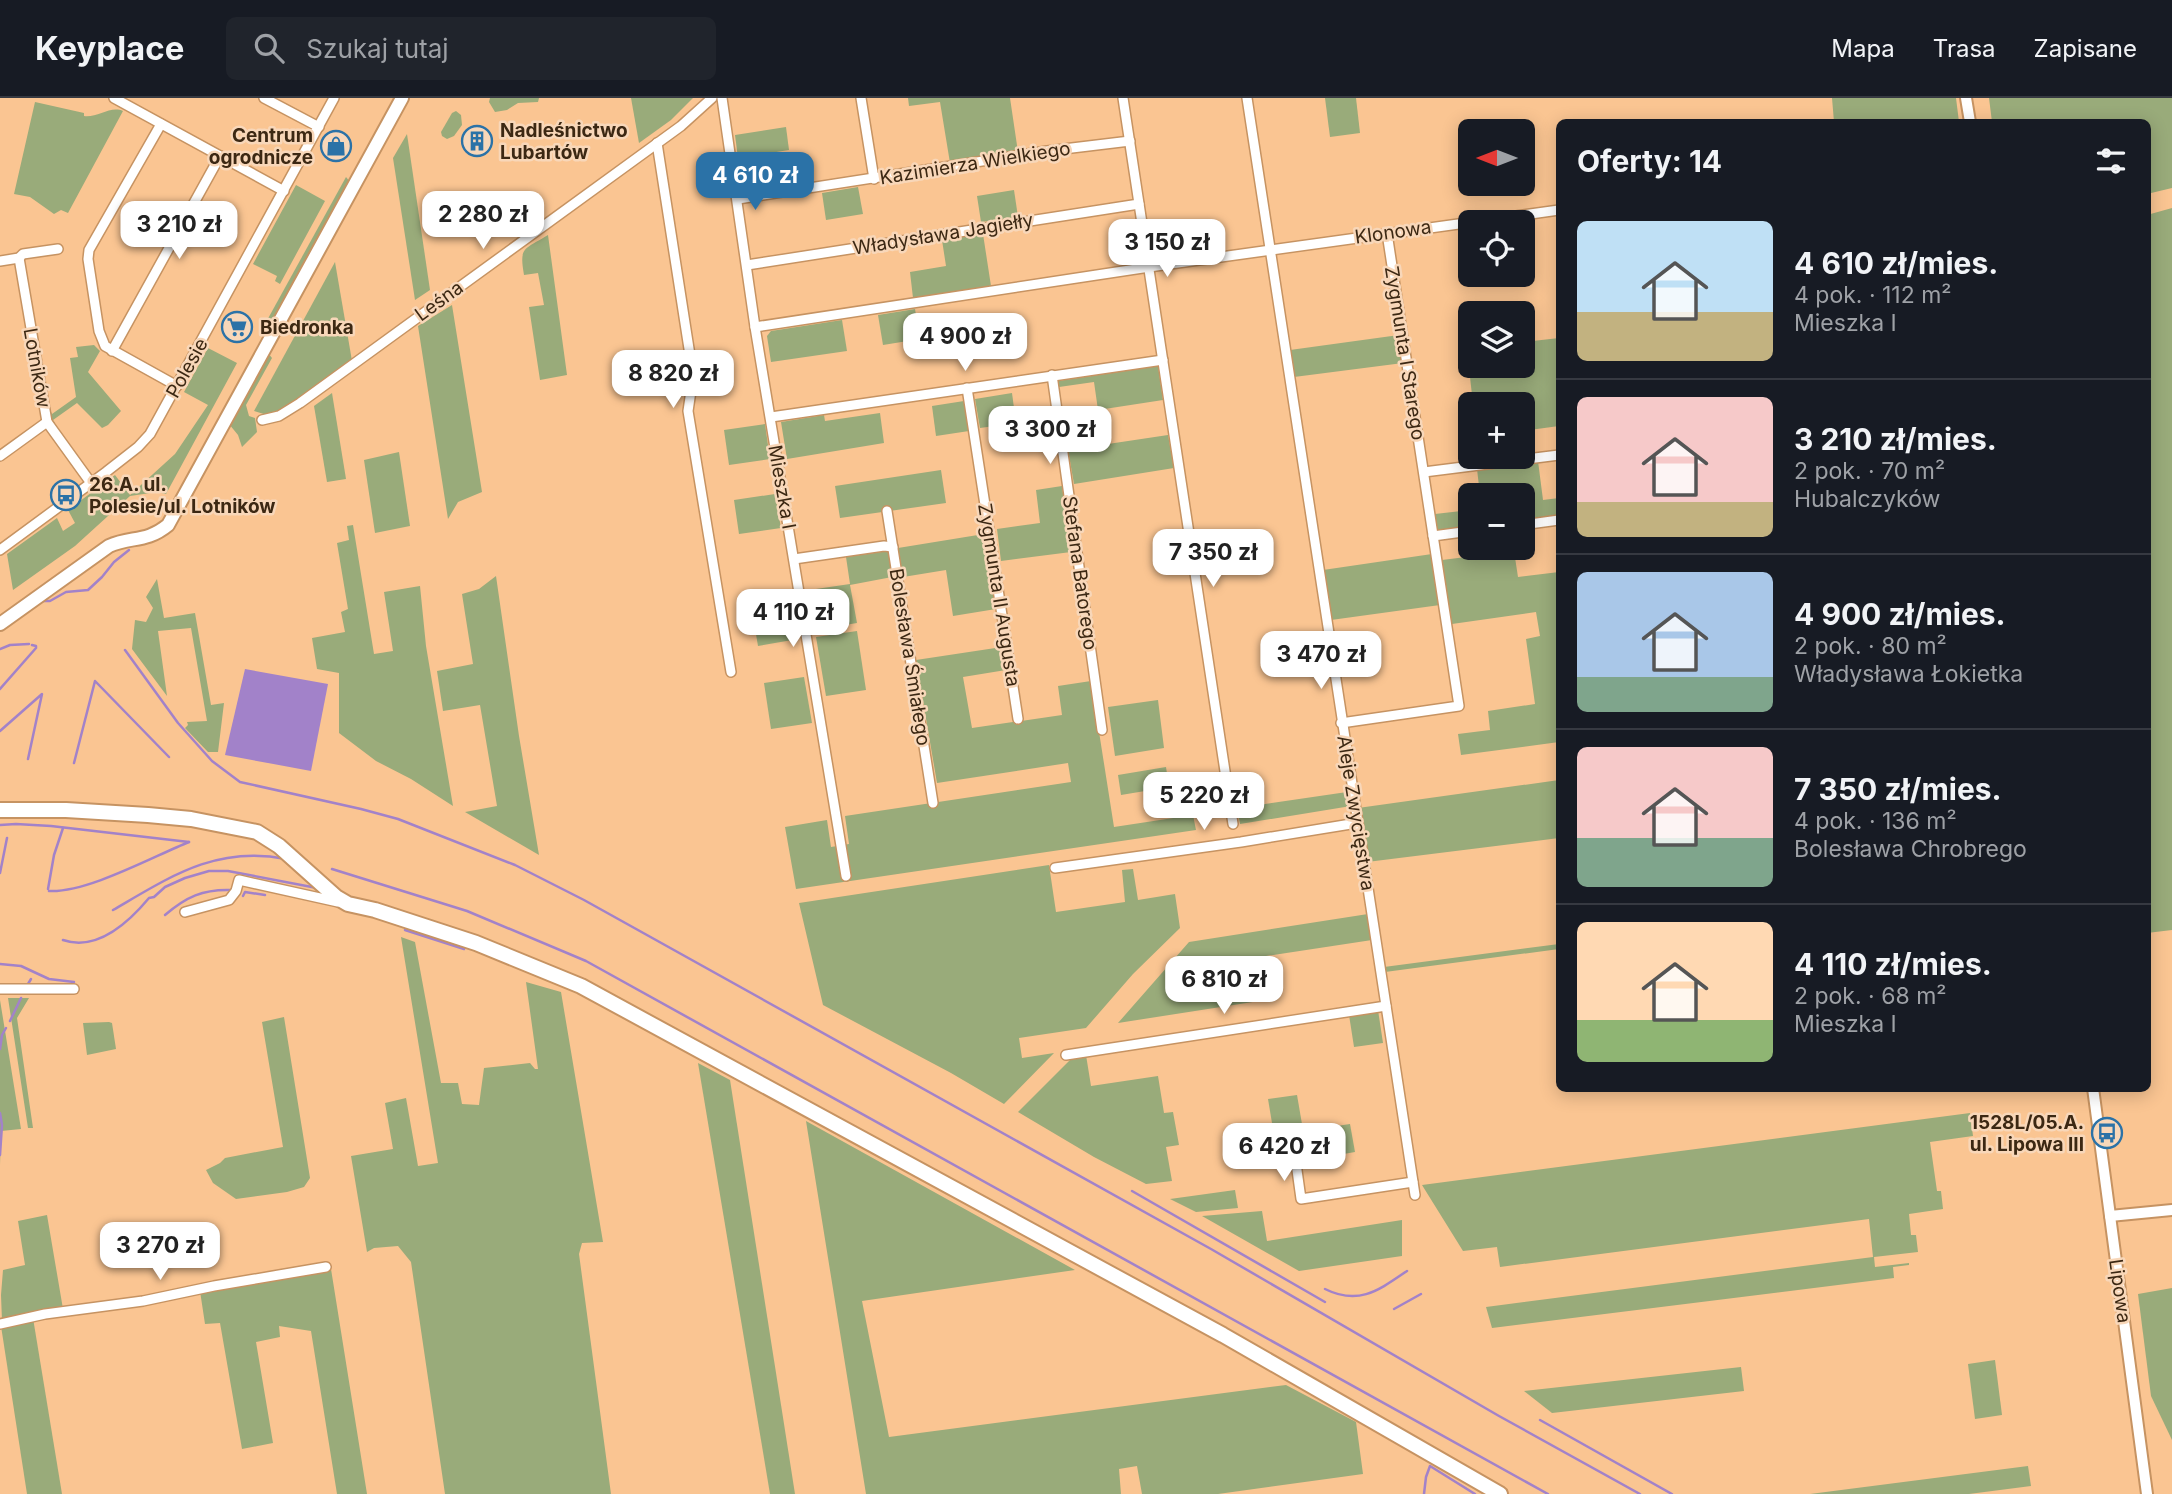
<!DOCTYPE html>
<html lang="pl">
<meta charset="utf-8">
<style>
body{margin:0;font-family:Inter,sans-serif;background:#20242c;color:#f1f3f6;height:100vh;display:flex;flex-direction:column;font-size:26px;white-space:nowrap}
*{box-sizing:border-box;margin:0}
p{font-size:23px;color:#9ea1a6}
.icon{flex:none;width:38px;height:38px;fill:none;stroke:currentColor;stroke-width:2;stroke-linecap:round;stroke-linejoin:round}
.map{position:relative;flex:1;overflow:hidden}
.sheet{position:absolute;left:1556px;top:21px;width:595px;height:973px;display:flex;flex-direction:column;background:#171b24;border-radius:10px;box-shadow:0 4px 18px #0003}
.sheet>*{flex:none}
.needle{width:46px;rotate:270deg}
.fabs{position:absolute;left:1458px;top:21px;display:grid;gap:14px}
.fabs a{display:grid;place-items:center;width:77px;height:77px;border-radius:10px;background:#171b24;box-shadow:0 4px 18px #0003;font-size:35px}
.price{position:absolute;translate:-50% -60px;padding:0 16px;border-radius:14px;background:#fff;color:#222;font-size:23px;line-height:46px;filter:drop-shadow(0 2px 4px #0008)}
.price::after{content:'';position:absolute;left:50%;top:42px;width:21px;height:16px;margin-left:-10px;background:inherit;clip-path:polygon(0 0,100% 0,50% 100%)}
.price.active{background:#2b72a7;color:#fff}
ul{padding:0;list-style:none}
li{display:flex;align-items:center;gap:21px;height:175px;padding:0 21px}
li+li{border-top:2px solid #363941}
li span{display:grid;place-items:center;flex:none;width:196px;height:140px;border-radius:10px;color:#555}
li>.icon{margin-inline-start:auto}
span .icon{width:84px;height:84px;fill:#fffc;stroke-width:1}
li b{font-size:30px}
h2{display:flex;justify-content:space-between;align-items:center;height:84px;padding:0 21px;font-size:30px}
header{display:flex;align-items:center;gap:42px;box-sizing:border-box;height:98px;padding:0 35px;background:#171b24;border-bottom:2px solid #363941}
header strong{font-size:33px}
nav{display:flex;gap:38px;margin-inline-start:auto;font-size:24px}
.search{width:490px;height:63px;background:#20242c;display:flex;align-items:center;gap:18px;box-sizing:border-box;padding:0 24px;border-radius:10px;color:#9ea1a6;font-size:26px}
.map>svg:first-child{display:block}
.green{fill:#99ab7a}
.water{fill:#a282c9}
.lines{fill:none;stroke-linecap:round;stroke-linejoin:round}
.stream{stroke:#a282c9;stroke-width:2.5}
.minor-casing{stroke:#c69362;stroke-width:12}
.tertiary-casing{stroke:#c69362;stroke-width:14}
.secondary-casing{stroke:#c69362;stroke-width:16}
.trunk-casing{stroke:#c69362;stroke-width:18}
.minor{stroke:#fff;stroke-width:9}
.tertiary{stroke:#fff;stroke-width:10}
.secondary{stroke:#fff;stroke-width:12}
.trunk{stroke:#fff;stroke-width:14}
.labels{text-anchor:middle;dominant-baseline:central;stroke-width:5;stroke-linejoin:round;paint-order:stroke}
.poi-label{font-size:19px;font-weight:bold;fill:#3c2813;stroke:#f8d7b9;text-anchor:start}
.street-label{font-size:19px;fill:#3c2813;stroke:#f8d7b9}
</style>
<header>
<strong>Keyplace</strong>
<div class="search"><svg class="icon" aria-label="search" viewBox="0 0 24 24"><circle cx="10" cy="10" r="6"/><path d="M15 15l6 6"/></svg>Szukaj tutaj</div>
<nav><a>Mapa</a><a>Trasa</a><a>Zapisane</a></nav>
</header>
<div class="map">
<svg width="2172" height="1396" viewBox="0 0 2172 1396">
<rect width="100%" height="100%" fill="#fac592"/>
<g class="green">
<polygon points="490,0 539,0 538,4 518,5 507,12 495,14 489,4"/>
<polygon points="631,0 693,0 671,22 639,45"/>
<polygon points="908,0 1010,0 1018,54 950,65 940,4 909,8"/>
<polygon points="1325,0 1356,0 1360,35 1330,39"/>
<polygon points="1832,0 1956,0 1959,24 1834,24"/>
<polygon points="1989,0 2172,0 2172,90 2147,96 2147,24 1992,24"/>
<path d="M35 4 84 15V18C97 20 111 7 123 13L68 115 61 112 54 116 30 99 14 96Z"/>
<polygon points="456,13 461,17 462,27 454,38 447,41 442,38 441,34 452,15"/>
<polygon points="786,29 789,52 738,60 735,37"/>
<polygon points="407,36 430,192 415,202 393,60"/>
<polygon points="346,79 350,84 273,227 265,226"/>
<polygon points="296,87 325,103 280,186 275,183 277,178 253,166"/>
<polygon points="858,89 863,116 826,122 822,95"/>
<polygon points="1014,92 1018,119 981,124 977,98"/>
<polygon points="2172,110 2172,832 2147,835 2147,117"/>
<polygon points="983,136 991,188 913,200 910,174 946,168 942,142"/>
<path d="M548 137 567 277 540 282 529 209 544 207 538 175 524 177C519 148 524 152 548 137Z"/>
<polygon points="335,164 352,263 278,314 267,317 254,313"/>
<polygon points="452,207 482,394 458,404 448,421 418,228"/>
<polygon points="915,211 920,241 883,247 878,217"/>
<polygon points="842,222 847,253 771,264 767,238 771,233"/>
<polygon points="1399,237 1403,265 1294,279 1290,252"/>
<polygon points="1559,240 1559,328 1523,333 1522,306 1473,306 1467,252 1470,251 1470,268 1522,268 1523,244"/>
<polygon points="94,247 100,253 88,274 121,313 108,327 102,330 77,305 53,322 55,325 52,327 48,315 51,314 52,316 76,299 70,260 78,259 76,249"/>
<polygon points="208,250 237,265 166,396 157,394 130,398 75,448 13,492 7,456 57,420 63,433 75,425 68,412 115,377 130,397 175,356 208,307 184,294"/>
<polygon points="268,255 272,260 246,307 249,318 255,320 257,334 242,349 238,337 229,326"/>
<polygon points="1158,268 1163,302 1098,312 1094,284 1059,289 1058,283"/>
<polygon points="332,295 346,381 327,384 314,308"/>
<polygon points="1012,295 1016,325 980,330 975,301"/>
<polygon points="964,303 969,333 936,338 932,308"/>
<polygon points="880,315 884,345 787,361 781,324 824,317 825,323"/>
<polygon points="765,326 770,361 729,367 724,332"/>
<polygon points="1168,337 1174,370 1074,386 1068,352"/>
<polygon points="399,354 410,428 375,435 364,362"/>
<polygon points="1538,363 1543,402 1559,400 1559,418 1523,423 1522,397 1480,397 1477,371"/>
<polygon points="941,372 946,405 840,420 835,388"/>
<polygon points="1062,388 1071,454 1001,463 997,431 1040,425 1036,392"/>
<polygon points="775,396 781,430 739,436 734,402"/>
<polygon points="1470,412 1470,430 1441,433 1437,431 1435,416"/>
<polygon points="353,427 374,556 393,553 384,494 420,488 426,548 453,708 411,681 376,663 339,635 339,575 317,571 312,540 345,534 341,514 348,511 337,445 349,442 347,428"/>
<polygon points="984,436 996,511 953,518 946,472 903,479 898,450"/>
<polygon points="888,453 892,479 850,487 857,525 815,532 809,492 850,486 846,459"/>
<polygon points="1514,453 1518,479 1559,474 1559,644 1461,657 1458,636 1490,632 1488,613 1535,606 1526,541 1540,538 1536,514 1452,526 1442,462"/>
<polygon points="1432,456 1440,507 1331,522 1323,472"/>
<polygon points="496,478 519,638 539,757 465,714 497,708 480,607 443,613 437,573 473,566 462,496 479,491"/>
<polygon points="157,481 164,520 195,515 211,607 224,605 218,654 208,654 185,630 188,627 187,624 207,623 191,530 158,533 167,598 132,551 135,522 146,524 153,510 146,499"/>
<polygon points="791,495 798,541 758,548 750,501"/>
<polygon points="857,533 866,592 826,598 816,539"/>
<polygon points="1002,549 1006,572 963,579 972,630 1062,617 1058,588 1091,583 1114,729 1193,717 1196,732 796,791 785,729 827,722 831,749 849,746 845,718 1071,684 1068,665 937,685 916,562"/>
<polygon points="804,579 812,625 771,631 764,585"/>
<polygon points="1158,602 1164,650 1115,658 1108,609"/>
<polygon points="1166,669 1169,689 1121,697 1118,677"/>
<polygon points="1559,682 1559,740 1367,764 1358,710"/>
<polygon points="1347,694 1351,708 1240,726 1237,710"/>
<polygon points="1049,767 1056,814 1125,804 1122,772 1133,771 1138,802 1175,796 1180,830 1133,876 1086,930 1019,940 1022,960 1054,955 1004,1006 951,975 823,907 799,805"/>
<polygon points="1368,816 1372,842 1266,858 1272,901 1118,925 1189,844"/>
<polygon points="401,839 415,844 441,985 458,985 462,1006 479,1007 484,970 530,965 535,971 538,971 526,884 561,894 603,1144 582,1145 579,1156 611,1396 445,1396 411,1164 398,1148 374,1150 367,1154 351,1058 393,1051 385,1005 406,1000 418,1068 438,1065"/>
<polygon points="1559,846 1559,851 1385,874 1384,869"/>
<polygon points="8,900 29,900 17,920 33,1030 28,1030"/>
<polygon points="0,902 21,1031 1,1033 0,1067"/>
<polygon points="1378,912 1383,945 1354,949 1349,917"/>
<polygon points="284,919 310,1080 304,1089 287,1094 236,1101 213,1085 206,1072 220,1065 225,1060 283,1049 262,924"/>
<polygon points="109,924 112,925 116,951 87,957 83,925"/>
<polygon points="1086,957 1091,988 1158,978 1164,1015 1173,1014 1179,1047 1166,1049 1172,1083 1146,1086 1094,1059 1018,1014 1073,959"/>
<polygon points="698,965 730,982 795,1396 770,1396"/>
<polygon points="1297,997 1302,1026 1273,1031 1268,1001"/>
<polygon points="1970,1015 1973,1038 1930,1044 1937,1093 1941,1093 1943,1111 1909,1116 1911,1137 1916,1137 1918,1154 1874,1159 1875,1169 1909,1165 1909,1167 1893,1169 1894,1180 1492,1230 1486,1209 1873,1159 1869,1121 1500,1169 1497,1149 1463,1153 1422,1087"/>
<polygon points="806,1023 1075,1172 862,1203 889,1339 1286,1287 1356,1324 1363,1376 1218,1396 1142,1396 1137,1368 1119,1371 1121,1396 866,1396"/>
<polygon points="1350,1026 1355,1054 1321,1060 1316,1031"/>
<polygon points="1235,1092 1238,1110 1196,1114 1170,1101"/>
<polygon points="1262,1113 1267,1143 1402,1122 1402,1158 1299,1173 1202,1118"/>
<polygon points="47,1117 63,1211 2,1223 1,1197 3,1172 25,1167 18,1123"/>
<polygon points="331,1171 367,1396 337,1396 311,1233 279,1228 280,1239 256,1244 273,1345 242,1351 220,1225 205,1226 200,1193"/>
<polygon points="2172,1190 2172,1342 2151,1298 2138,1196"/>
<polygon points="33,1220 62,1396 27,1396 1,1228"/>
<polygon points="1995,1262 2002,1317 1975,1321 1968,1266"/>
<polygon points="1741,1269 1744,1293 1552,1315 1524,1293"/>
<polygon points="2028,1368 2031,1388 1969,1396 1810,1396"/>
</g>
<polygon class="water" points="245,571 328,586 311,673 225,657"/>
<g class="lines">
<g class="stream">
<polyline points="43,503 50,503 66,494 88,492 102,479 114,464 129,452"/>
<polyline points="0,551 10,547 29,546"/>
<polyline points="125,552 178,625 212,663 240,684 361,711 398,721 515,767 584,802 1211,1151 1499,1318 1640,1396"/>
<polyline points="0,591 36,550 36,548 32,547"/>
<polyline points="0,633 42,596 28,661"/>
<polyline points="74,665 95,583 169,659"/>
<polyline points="0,727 16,726 51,728 189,744"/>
<polyline points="332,771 467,813 586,863 1548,1396"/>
<polyline points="0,775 7,740"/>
<polyline points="48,791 54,757 63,730"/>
<path d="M49 793C87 795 152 759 189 744"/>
<polyline points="243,798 245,794 265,797"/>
<path d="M113 812C170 779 216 747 286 761"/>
<path d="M165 817C186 799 203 791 231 792"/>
<polyline points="405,832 464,851"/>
<path d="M63 842C98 854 129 824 149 800L154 799 165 789 185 780 209 773H228L317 790"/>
<polyline points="0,866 21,868 49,881 74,884"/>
<polyline points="28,886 31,881"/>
<polyline points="10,923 21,900"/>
<polyline points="0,951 2,937 6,930"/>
<polyline points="0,1015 2,1027 0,1057"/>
<polyline points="1132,1093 1325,1204"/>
<path d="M1325 1191C1359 1208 1379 1192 1407 1173"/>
<polyline points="1394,1211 1421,1196"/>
<polyline points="1540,1322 1672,1396"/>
<polyline points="1424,1396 1426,1379 1430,1368 1475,1396"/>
</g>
<g class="minor-casing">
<g id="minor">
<polyline points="114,0 284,93"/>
<polyline points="264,0 319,29"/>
<polyline points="722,0 755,229 846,778"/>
<polyline points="861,0 874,81"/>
<polyline points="1123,0 1233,726"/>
<polyline points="1247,0 1415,1097"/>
<polyline points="161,26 89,152 88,161 99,233 105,248 177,288"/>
<polyline points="657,45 692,270 692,286 688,313 731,574"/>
<polyline points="738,101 1047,53 1130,43"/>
<polyline points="19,160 47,324 91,385"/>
<polyline points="0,163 19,160 23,156 58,151"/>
<polyline points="747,167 1139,106"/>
<polyline points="755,229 1156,168 1559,112"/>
<polyline points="112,253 220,58"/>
<polyline points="1052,277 1102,632"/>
<polyline points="967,290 1018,621"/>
<polyline points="771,319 1163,262"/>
<polyline points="262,322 279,318 300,305 681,28 712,0"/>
<polyline points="0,358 47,324"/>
<polyline points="1424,374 1559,357"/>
<polyline points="887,413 933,705"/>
<polyline points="1522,427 1559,422"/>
<polyline points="1433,438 1470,433"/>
<polyline points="0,452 106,374 138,349 150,336 334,0"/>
<polyline points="794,461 884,448 893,449"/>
<polyline points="1341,625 1459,608 1387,135"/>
<polyline points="1055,770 1241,744 1357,725"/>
<polyline points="185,814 229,802 236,793 239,782 338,804"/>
<polyline points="0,891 74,891"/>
<polyline points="1066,957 1386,908"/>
<polyline points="1296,1065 1301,1101 1413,1084"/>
<polyline points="0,1226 45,1216 143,1203 214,1188 326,1169"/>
</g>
</g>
<g class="tertiary-casing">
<g id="tertiary">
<polyline points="1966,0 1970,24"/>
<polyline points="2093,990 2147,1396"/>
<polyline points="2110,1118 2172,1112"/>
</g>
</g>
<g class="secondary-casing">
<path id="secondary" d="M0 526 109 448C131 438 146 445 168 427L402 0"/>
</g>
<g class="trunk-casing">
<polyline id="trunk" points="0,712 66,712 148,717 191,721 257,734 279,748 336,799 348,806 375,812 476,845 581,888 1223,1237 1500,1396"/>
</g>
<use href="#minor" class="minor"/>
<use href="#tertiary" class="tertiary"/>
<use href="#secondary" class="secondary"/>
<use href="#trunk" class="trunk"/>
</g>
<defs>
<g id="building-ring" transform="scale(1.575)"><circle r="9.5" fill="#f8d7b9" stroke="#2b72a7" stroke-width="1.5"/><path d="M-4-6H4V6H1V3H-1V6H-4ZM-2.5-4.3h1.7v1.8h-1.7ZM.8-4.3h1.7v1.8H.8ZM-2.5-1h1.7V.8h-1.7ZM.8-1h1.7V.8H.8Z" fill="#2b72a7"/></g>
<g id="shop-ring" transform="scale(1.575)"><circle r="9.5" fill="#f8d7b9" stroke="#2b72a7" stroke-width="1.5"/><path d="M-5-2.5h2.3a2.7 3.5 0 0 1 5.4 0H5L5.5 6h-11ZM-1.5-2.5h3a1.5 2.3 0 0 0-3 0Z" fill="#2b72a7"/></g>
<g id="supermarket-ring" transform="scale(1.575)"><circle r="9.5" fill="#f8d7b9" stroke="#2b72a7" stroke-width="1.5"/><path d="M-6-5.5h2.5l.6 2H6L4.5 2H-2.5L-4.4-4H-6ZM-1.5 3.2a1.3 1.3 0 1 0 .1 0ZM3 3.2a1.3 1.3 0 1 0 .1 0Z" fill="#2b72a7"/></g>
<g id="bus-ring" transform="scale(1.575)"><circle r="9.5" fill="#f8d7b9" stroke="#2b72a7" stroke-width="1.5"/><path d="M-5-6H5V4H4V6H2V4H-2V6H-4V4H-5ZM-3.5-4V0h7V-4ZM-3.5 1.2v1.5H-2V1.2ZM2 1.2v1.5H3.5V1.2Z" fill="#2b72a7"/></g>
</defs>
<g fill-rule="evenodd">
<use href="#building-ring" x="477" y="43"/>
<use href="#shop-ring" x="336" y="48"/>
<use href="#supermarket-ring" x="237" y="229"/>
<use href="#bus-ring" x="66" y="397"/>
<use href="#bus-ring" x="2107" y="1035"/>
</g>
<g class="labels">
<g class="poi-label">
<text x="500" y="32">Nadleśnictwo<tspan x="500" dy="22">Lubartów</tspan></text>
<text x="313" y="37" text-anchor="end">Centrum<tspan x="313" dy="22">ogrodnicze</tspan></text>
<text x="260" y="229">Biedronka</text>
<text x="89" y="386">26.A. ul.<tspan x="89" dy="22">Polesie/ul. Lotników</tspan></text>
<text x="2084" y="1024" text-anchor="end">1528L/05.A.<tspan x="2084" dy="22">ul. Lipowa III</tspan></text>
</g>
<g class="street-label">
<text transform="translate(975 65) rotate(-9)">Kazimierza Wielkiego</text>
<text transform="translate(1393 134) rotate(-8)">Klonowa</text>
<text transform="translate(943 136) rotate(-9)">Władysława Jagiełły</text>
<text transform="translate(439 203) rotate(-36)">Leśna</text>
<text transform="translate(1405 255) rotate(81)">Zygmunta I Starego</text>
<text transform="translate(37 270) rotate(80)">Lotników</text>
<text transform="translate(187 270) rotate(-61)">Polesie</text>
<text transform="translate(782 389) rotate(80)">Mieszka I</text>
<text transform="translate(1080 475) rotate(82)">Stefana Batorego</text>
<text transform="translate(999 497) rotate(81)">Zygmunta II Augusta</text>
<text transform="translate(910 559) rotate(81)">Bolesława Śmiałego</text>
<text transform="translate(1356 715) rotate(81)">Aleje Zwycięstwa</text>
<text transform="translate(2120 1193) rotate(82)">Lipowa</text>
</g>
</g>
</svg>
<div class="fabs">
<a><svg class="needle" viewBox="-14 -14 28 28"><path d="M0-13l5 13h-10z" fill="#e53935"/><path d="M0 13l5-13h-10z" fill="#9ea1a6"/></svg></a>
<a><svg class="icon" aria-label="locate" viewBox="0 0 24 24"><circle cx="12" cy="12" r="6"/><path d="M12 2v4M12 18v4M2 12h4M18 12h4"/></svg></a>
<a><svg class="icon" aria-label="layers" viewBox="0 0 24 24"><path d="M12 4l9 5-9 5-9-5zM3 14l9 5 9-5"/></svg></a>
<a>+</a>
<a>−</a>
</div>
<b class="price active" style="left:755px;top:114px">4 610 zł</b>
<b class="price" style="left:483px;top:153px">2 280 zł</b>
<b class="price" style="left:179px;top:163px">3 210 zł</b>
<b class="price" style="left:1167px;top:181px">3 150 zł</b>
<b class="price" style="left:965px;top:275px">4 900 zł</b>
<b class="price" style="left:673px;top:312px">8 820 zł</b>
<b class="price" style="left:1050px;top:368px">3 300 zł</b>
<b class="price" style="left:1213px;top:491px">7 350 zł</b>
<b class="price" style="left:793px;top:551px">4 110 zł</b>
<b class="price" style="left:1321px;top:593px">3 470 zł</b>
<b class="price" style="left:1204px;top:734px">5 220 zł</b>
<b class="price" style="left:1224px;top:918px">6 810 zł</b>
<b class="price" style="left:1284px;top:1085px">6 420 zł</b>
<b class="price" style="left:160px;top:1184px">3 270 zł</b>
<section class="sheet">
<h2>Oferty: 14<svg class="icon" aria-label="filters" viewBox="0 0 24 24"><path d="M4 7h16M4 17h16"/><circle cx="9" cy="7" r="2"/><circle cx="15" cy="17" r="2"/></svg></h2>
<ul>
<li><span style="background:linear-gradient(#bfe0f5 65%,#c2b280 0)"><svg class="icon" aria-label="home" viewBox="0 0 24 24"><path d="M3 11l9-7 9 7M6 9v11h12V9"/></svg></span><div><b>4 610 zł/mies.</b><p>4 pok. · 112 m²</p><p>Mieszka I</p></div></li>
<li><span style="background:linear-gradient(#f6c9c9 75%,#c2b280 0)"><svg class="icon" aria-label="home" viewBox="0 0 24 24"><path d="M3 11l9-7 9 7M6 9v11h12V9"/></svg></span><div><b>3 210 zł/mies.</b><p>2 pok. · 70 m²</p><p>Hubalczyków</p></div></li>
<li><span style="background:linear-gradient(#a9c7e8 75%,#7fa58c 0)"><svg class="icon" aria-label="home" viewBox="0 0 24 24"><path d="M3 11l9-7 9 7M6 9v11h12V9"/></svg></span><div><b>4 900 zł/mies.</b><p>2 pok. · 80 m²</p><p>Władysława Łokietka</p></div></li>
<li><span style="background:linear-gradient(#f6c9c9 65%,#7fa58c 0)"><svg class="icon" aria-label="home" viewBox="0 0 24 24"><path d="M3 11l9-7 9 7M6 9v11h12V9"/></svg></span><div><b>7 350 zł/mies.</b><p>4 pok. · 136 m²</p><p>Bolesława Chrobrego</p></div></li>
<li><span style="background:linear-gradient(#ffd9b3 70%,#8fb573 0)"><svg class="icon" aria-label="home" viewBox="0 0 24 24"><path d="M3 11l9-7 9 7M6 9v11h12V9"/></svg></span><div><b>4 110 zł/mies.</b><p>2 pok. · 68 m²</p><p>Mieszka I</p></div></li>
</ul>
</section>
</div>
